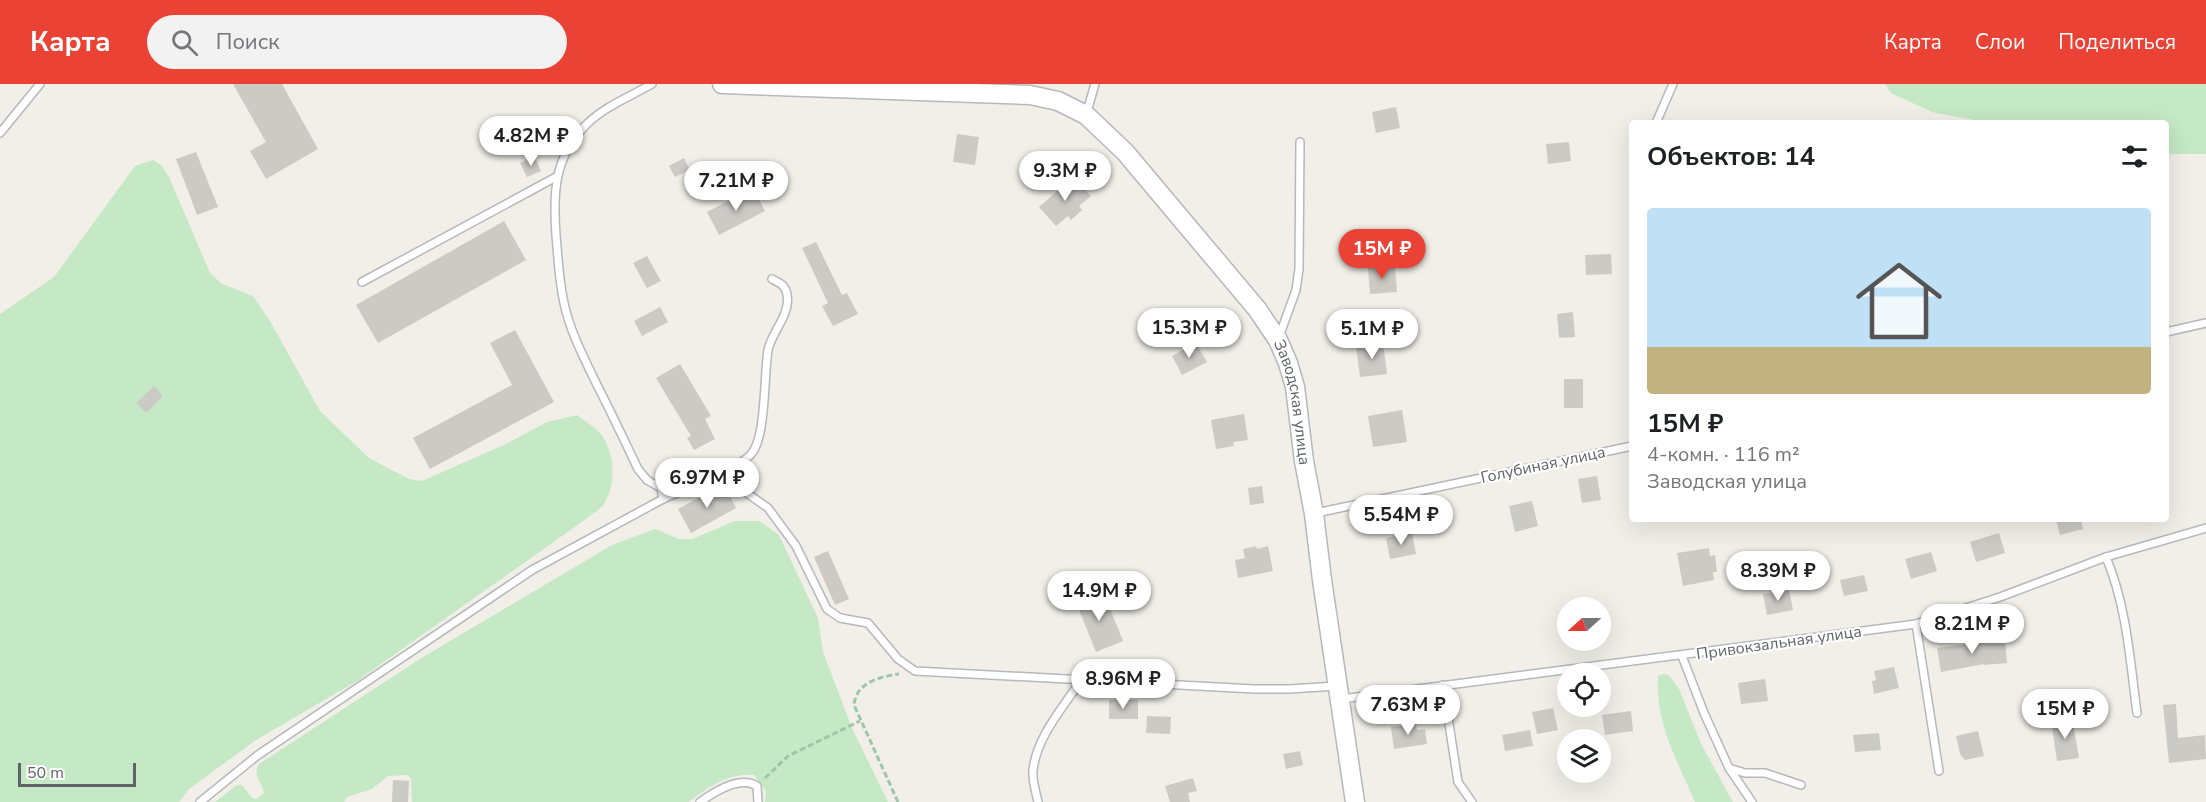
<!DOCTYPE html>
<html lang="ru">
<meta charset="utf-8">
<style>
body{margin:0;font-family:"Nunito Sans",sans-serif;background:#f2f2f2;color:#202124;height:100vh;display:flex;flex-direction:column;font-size:22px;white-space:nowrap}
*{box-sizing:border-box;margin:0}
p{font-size:20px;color:#757577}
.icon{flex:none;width:33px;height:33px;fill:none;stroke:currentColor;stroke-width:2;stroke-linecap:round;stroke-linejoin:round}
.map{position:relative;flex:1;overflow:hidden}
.drawer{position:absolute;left:1629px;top:36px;width:540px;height:402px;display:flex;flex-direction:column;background:#fff;border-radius:6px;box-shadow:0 6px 24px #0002}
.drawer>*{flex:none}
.needle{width:39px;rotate:249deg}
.fabs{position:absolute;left:1557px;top:513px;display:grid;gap:12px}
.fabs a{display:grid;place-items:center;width:54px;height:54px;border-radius:50%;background:#fff;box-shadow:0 6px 24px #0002;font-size:30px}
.scale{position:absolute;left:18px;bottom:15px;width:118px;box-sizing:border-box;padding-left:6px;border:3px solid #5f6368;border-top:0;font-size:16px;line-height:21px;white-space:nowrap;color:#5f6368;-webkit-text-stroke:4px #fff;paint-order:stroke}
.price{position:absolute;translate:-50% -51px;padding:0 14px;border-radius:21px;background:#fff;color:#222;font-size:20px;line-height:39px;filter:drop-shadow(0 2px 3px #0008)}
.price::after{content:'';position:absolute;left:50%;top:36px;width:18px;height:14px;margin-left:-9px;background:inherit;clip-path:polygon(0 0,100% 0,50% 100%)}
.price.selected{background:#ea4335;color:#fff}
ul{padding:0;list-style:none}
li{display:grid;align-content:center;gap:12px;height:318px;padding:0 18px}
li+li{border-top:2px solid #e0e0e0}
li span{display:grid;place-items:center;height:186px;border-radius:6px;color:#555}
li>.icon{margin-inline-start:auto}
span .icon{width:108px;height:108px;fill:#fffc;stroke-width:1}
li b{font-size:26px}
h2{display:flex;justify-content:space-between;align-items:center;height:72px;padding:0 18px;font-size:26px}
header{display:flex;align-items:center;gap:36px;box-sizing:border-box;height:84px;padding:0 30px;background:#ea4335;color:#fff}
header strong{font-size:28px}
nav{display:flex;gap:33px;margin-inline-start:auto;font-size:21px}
.search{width:420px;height:54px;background:#f2f2f2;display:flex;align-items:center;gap:15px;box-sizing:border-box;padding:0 21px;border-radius:33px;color:#757577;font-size:22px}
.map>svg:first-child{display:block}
.green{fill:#c5e8c5}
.building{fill:#cccac5}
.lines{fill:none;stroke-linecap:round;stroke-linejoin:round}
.service-casing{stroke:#b5b8bc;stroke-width:10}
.tertiary-casing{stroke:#b5b8bc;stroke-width:21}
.path{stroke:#9cc7a9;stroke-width:3;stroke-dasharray:6 3;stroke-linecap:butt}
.service{stroke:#fff;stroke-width:7}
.tertiary{stroke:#fff;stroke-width:18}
.labels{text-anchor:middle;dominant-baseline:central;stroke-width:4.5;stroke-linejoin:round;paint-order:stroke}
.street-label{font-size:16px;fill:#5f6368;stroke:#fff}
</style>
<header>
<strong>Карта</strong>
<div class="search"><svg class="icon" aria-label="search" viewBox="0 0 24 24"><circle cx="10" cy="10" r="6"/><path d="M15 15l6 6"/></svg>Поиск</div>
<nav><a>Карта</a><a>Слои</a><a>Поделиться</a></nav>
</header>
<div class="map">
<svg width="2206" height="718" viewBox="0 0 2206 718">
<rect width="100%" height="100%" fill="#f1efe8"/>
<g class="green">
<polygon points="1885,0 2206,0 2206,70 2166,70 2166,39 1989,39 1932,28 1891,9"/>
<path d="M153 76 161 81 169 93 210 189 222 200 253 212 270 237 320 327 369 374 409 395 422 397 506 360 547 338 577 331C584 337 594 342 600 349 615 368 617 399 604 420 600 426 592 430 586 435L357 597 256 656 189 705 179 718H0V230L54 193 135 82Z"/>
<path d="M735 437H759L779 451 818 534 823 568 852 644 888 718H765L766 707 754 691C728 688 708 704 688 718H412L411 695 408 691 388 692 372 705 347 713 344 718H215L237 701H242L252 714 256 715 264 709C262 698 252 691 259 680L423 573 612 461 655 445 679 455H692Z"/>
<path d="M1663 590 1669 591 1679 605 1701 660 1733 718H1695C1677 675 1655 640 1658 592Z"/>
</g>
<g class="building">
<polygon points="233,0 282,0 318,65 266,95 250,67 266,58"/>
<polygon points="1396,23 1400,44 1376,49 1372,28"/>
<polygon points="957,50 979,53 975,81 953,78"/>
<polygon points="1569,58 1571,77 1548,80 1546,60"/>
<polygon points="196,68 218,123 197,131 176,75"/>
<polygon points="534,72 541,87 527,93 520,79"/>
<polygon points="684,74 690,86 675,93 669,82"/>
<polygon points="1073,93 1091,112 1079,122 1082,126 1071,136 1068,132 1056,142 1039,123"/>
<polygon points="753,104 765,127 719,151 707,128"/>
<polygon points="504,137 526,176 378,259 356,221"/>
<polygon points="816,158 842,211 847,209 858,230 833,242 822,222 828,219 802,164"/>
<polygon points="1611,170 1612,190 1586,191 1585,171"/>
<polygon points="647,172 661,197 647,204 633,179"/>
<polygon points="1395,183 1397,208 1370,210 1368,184"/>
<polygon points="660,223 668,238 642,252 634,237"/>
<polygon points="1573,228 1575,253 1559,254 1557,230"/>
<polygon points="515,246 554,318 430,385 413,354 512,301 490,259"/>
<polygon points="1196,259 1207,278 1182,291 1172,272"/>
<polygon points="1383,259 1387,290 1360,293 1356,262"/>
<polygon points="680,280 711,332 705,335 715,355 694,366 687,354 691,352 656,294"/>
<rect x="1564" y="295" width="19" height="29"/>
<polygon points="154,302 163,312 146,329 136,319"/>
<polygon points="1402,326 1407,358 1373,363 1368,332"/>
<polygon points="1244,330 1248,356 1233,358 1234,362 1216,365 1211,336"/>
<polygon points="1597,392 1601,416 1582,419 1578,395"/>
<polygon points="724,400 736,424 691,449 678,425"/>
<polygon points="1262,402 1264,419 1250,421 1248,404"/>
<polygon points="1532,417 1538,442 1515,448 1509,422"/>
<polygon points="2056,435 2081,435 2083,445 2060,451"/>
<polygon points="1412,449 1416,470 1390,475 1386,454"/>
<polygon points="1999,449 2005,469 1976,478 1970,458"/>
<polygon points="1256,462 1257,465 1268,462 1273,487 1238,494 1235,476 1245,474 1243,465"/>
<polygon points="1709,464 1710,472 1715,471 1717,488 1713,488 1714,496 1683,502 1677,469"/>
<polygon points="828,467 849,515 835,521 814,473"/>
<polygon points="1931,468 1937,487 1911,495 1905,475"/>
<polygon points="1864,491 1868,507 1844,512 1840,496"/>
<polygon points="1789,506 1793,526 1767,531 1763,510"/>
<polygon points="1103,507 1123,557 1096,568 1076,518"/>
<polygon points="2005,555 2007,579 1984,581 1984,580 1941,588 1937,564"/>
<polygon points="1894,583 1899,604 1874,610 1872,597 1876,596 1874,587"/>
<polygon points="1765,595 1768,617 1741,620 1738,599"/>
<rect x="1109" y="616" width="29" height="19"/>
<polygon points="2176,620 2178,654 2205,651 2206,675 2169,679 2163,621"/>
<polygon points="1553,624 1558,646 1537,650 1532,628"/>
<polygon points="1631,627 1633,647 1605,651 1602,631"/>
<polygon points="1147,632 1171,633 1170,650 1146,649"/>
<polygon points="2072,634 2079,674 2057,677 2051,637"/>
<polygon points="1416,640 1417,646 1425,645 1427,660 1394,665 1391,643"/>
<polygon points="1530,646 1533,662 1505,667 1502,651"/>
<polygon points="1978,647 1984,672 1965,676 1960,670 1956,652"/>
<polygon points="1879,649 1881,666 1855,668 1853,651"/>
<polygon points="1300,667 1303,681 1286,685 1283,670"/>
<polygon points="1193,694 1197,707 1188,709 1190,718 1170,718 1165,702"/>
<polygon points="393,696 409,697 408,718 392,718"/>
</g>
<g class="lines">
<g class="service-casing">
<g id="service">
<polyline points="1086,31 1095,0"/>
<polyline points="1656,39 1673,0"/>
<polyline points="0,49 40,0"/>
<polyline points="362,198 556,93"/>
<polyline points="2166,248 2206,239"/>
<polyline points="1279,253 1296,206 1299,185 1300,58"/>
<polyline points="720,390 768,424 796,462 827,525 840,534 868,539 898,575 915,587 1254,605 1289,605 1337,602"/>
<path d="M663 415C683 406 740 385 752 369 766 352 764 290 768 266 772 247 791 231 787 210 785 201 780 199 772 195"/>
<polyline points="1316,429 1632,362"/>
<path d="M2106 473C2127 523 2130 577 2137 629"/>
<polyline points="1916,540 1939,687"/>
<polyline points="1682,572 1704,629 1729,684 1752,718"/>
<polyline points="1443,601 1458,698 1472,718"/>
<polyline points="1341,615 1916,540 2000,513 2106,473 2206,444"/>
<polyline points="1729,684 1745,689 1765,689 1801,701"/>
<path d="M200 718 258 671 532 486 663 415 661 404 647 396 638 385C625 358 612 330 598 303 585 276 570 248 564 219 559 197 558 173 556 151 553 111 554 75 583 44 601 24 629 13 652 0"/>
<path d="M700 718C714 708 740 691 757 702L758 718"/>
<path d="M1038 718C1036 708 1032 697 1033 686 1037 652 1063 624 1081 596"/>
</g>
</g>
<g class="tertiary-casing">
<g id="tertiary">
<path id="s1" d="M722 0 1030 11 1058 17 1086 31 1125 68 1257 225 1278 256 1288 279 1295 303 1304 377 1314 430 1322 496 1355 718"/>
</g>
</g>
<g class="path">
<polyline points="765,694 788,672 860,637"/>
<path d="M898 718 854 621C856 598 880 593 899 590"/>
</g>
<use href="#service" class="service"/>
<use href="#tertiary" class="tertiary"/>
</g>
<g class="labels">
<g class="street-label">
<text stroke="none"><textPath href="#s1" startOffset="729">Заводская улица</textPath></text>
<text transform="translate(1543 381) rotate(-12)">Голубиная улица</text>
<text transform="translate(1779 559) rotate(-8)">Привокзальная улица</text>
</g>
</g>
</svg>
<div class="fabs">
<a><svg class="needle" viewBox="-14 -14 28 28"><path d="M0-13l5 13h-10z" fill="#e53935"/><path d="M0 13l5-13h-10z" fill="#757577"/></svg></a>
<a><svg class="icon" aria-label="locate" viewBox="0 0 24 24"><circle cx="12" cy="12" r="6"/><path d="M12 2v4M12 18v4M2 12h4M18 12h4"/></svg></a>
<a><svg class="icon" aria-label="layers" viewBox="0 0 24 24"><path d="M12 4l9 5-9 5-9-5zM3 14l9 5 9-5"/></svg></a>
</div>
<div class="scale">50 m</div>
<b class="price" style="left:531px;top:83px">4.82M ₽</b>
<b class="price" style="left:1065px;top:118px">9.3M ₽</b>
<b class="price" style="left:736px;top:128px">7.21M ₽</b>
<b class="price selected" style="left:1382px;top:196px">15M ₽</b>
<b class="price" style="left:1189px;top:275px">15.3M ₽</b>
<b class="price" style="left:1372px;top:276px">5.1M ₽</b>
<b class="price" style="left:707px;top:425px">6.97M ₽</b>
<b class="price" style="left:1401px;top:462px">5.54M ₽</b>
<b class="price" style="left:1778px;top:518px">8.39M ₽</b>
<b class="price" style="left:1099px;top:538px">14.9M ₽</b>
<b class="price" style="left:1972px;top:571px">8.21M ₽</b>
<b class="price" style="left:1123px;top:626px">8.96M ₽</b>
<b class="price" style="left:1408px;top:652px">7.63M ₽</b>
<b class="price" style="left:2065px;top:656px">15M ₽</b>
<section class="drawer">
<h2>Объектов: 14<svg class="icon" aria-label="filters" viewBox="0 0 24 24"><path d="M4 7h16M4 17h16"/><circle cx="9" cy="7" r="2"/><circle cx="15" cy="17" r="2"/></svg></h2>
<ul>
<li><span style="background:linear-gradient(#bfe0f5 75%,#c2b280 0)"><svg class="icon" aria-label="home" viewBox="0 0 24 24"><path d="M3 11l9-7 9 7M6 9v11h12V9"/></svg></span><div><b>15M ₽</b><p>4-комн. · 116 m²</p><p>Заводская улица</p></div></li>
</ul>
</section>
</div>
